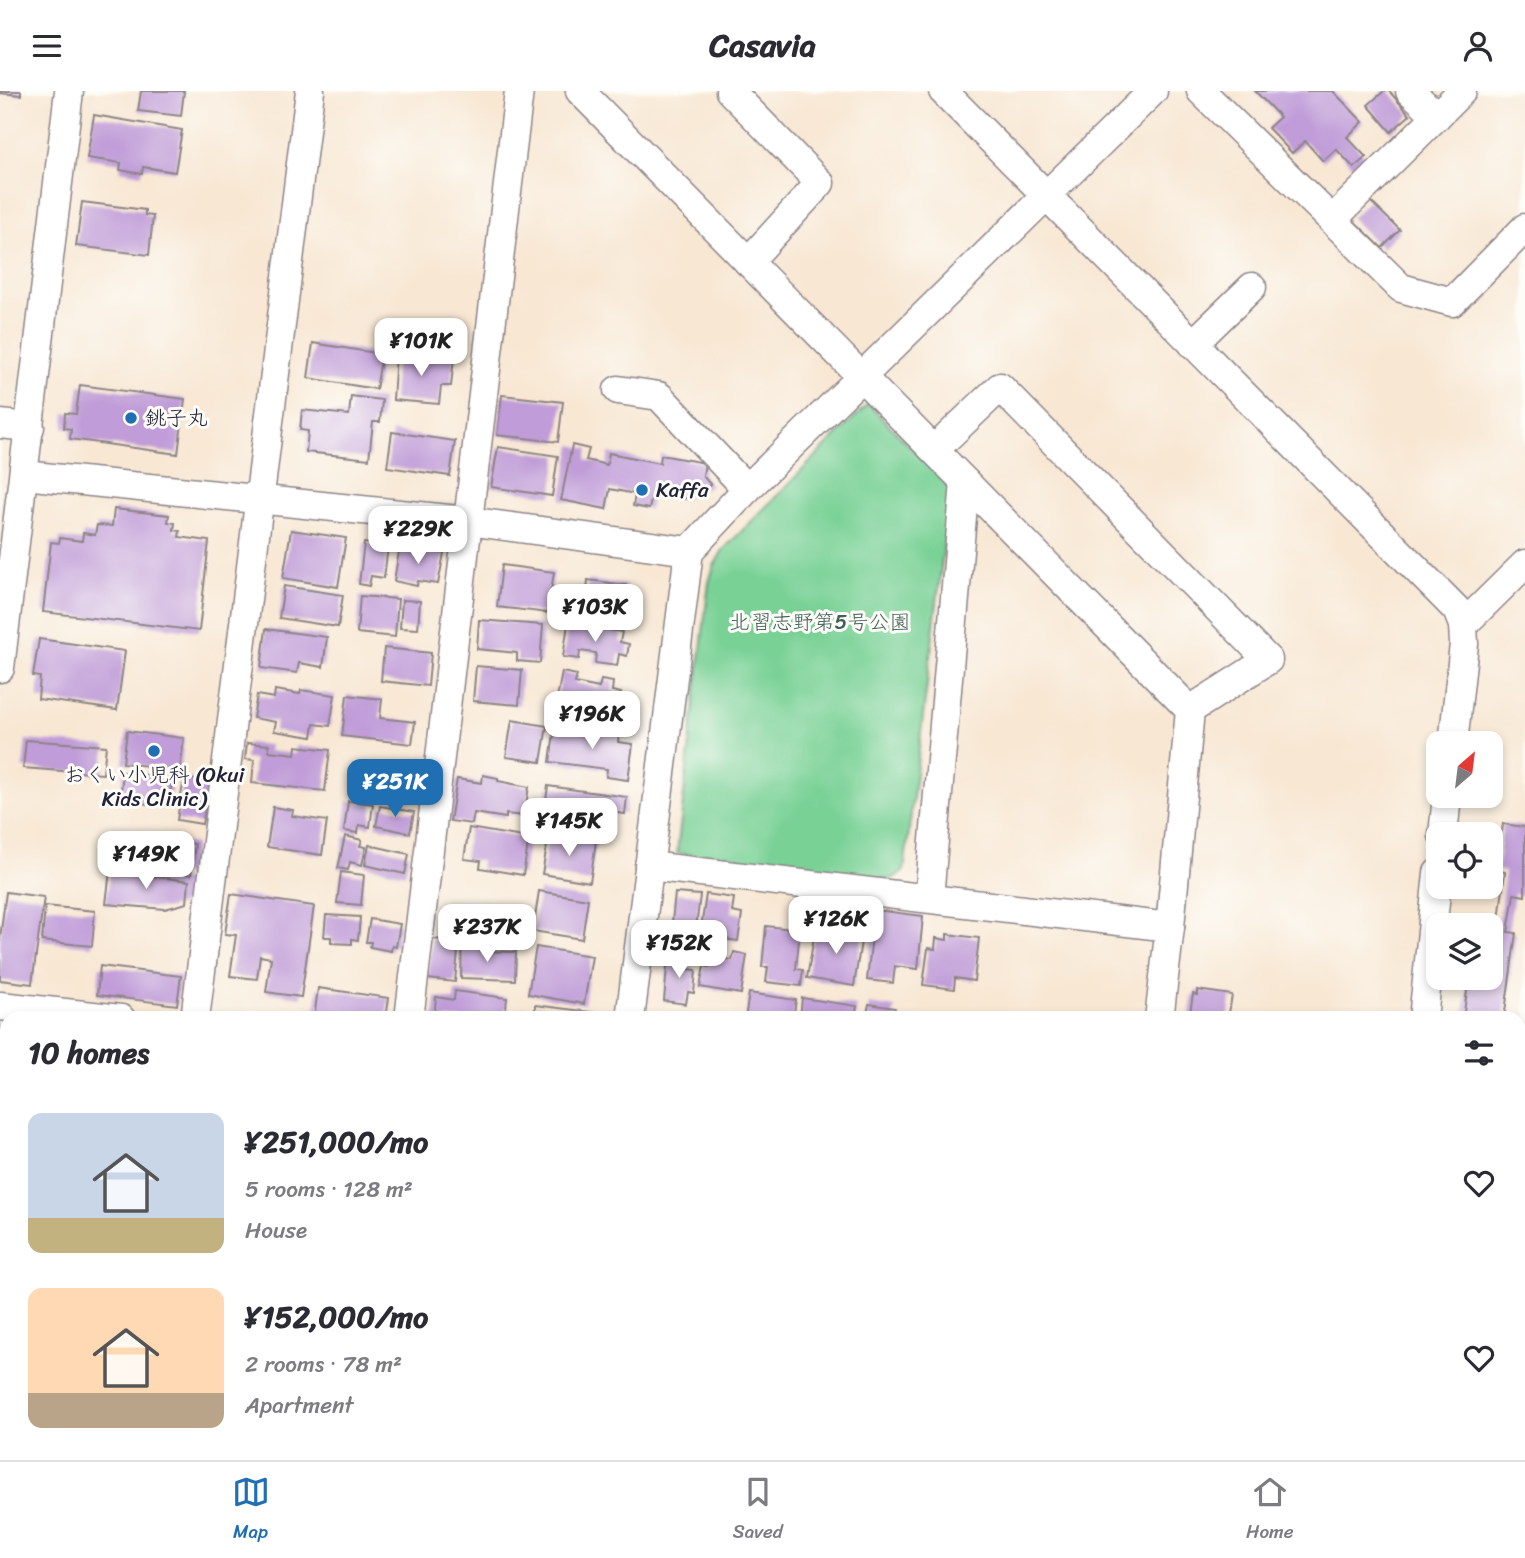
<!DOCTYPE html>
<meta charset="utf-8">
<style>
body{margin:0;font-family:Sriracha,"Klee One",sans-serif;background:#f7f7f7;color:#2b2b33;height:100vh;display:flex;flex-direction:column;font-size:26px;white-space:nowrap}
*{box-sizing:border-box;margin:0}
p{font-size:23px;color:#7c7c81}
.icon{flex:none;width:38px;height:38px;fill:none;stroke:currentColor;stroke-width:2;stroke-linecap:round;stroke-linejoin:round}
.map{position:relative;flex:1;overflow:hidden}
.panel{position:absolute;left:0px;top:920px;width:1526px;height:450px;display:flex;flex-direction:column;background:#fff;border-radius:21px 21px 0 0;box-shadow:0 4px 10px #0003}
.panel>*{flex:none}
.needle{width:46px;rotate:28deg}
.buttons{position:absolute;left:1426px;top:640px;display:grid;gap:14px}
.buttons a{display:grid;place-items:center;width:77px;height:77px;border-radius:14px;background:#fff;box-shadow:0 4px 10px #0003;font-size:35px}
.price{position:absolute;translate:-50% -60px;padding:0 16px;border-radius:14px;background:#fff;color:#222;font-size:23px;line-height:46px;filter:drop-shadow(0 2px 4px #0008)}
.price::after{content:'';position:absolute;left:50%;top:42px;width:21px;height:16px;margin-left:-10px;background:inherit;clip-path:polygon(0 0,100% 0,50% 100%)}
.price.current{background:#1f6fb2;color:#fff}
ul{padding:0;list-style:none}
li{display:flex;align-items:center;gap:21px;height:175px;padding:0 28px}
li span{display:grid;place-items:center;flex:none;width:196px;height:140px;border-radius:14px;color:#555}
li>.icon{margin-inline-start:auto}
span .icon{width:84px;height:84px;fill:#fffc;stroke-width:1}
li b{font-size:30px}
h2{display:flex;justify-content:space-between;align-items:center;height:84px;padding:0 28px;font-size:30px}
header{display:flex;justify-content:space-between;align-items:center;height:91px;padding:0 28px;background:#fff;font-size:32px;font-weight:700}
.tabs{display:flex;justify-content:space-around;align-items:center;height:98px;border-top:2px solid #e1e1e2;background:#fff;font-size:19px;color:#7c7c81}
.tabs a{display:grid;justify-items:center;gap:4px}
.tabs .current{color:#1f6fb2}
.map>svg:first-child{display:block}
.green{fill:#79d196;stroke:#4e7a68;stroke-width:2}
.building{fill:#c09cd8}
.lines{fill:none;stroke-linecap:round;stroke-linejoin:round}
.minor-casing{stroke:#8d8487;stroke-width:31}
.minor{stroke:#fff;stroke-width:28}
.poi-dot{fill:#1f6fb2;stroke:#fdfcf7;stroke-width:2.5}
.labels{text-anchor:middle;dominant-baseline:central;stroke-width:6;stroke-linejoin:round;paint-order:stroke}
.poi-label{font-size:21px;fill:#22223b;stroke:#fdfcf7;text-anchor:start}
.park-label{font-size:21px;fill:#405f5b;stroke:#fdfcf7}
</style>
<header><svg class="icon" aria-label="menu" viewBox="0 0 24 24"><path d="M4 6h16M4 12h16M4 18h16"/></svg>Casavia<svg class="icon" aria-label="person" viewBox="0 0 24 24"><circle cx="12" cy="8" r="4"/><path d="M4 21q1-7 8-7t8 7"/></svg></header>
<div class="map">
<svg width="1525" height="1369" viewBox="0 0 1525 1369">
<rect width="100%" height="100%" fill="#fdfcf7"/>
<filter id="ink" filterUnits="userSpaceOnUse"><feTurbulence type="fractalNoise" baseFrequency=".0143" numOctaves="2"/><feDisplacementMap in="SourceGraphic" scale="14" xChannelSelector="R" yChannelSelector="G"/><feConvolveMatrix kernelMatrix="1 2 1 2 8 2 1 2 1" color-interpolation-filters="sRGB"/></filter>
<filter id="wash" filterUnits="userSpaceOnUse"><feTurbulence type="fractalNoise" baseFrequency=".00686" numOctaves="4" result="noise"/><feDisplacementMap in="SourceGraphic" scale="28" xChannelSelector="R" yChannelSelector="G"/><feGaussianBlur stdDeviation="1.57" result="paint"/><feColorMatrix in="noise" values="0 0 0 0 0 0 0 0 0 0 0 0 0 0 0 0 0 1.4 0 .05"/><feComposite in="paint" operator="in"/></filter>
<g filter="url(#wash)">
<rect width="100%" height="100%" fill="#f8e7d3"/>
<polygon class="green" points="868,313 951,397 904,780 890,789 677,762 709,491 714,475 723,459"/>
<g id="blocks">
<g class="building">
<polygon points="0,0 21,0 21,4 0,2"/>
<polygon points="141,0 184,0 181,25 138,20"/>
<polygon points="1255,0 1333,0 1363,31 1347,46 1366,66 1354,77 1336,58 1323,70 1305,50 1292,62 1268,37 1280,26"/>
<polygon points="1384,0 1389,0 1410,24 1391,41 1368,14"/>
<polygon points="94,24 182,39 175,81 143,76 142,83 120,79 121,72 87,67"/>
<polygon points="1369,109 1400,139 1382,157 1351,127"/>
<polygon points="82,111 145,119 145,124 153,125 149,164 76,155"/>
<polygon points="313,252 382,263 376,298 308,287"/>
<polygon points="396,263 454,267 451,295 441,295 439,313 393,309"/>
<polygon points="80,294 185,308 178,363 70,348 71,338 64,337 65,322 76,323"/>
<polygon points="502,304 563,311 558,351 497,344"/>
<polygon points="351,305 382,309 380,331 373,331 369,368 306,361 308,340 300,339 302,319 349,324"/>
<polygon points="392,341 455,350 450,385 387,376"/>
<polygon points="572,354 589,358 586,369 607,374 609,362 660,372 661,364 705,372 703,385 711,394 684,408 652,405 649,418 633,415 635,403 610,398 606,418 561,409"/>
<polygon points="498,356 558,365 552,405 491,396"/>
<polygon points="114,418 169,424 168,431 175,432 174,439 180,440 179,446 209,450 199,540 43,521 51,451 59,452 60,447 82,450 83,442 95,444 97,434 112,435"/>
<polygon points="291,439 346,447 338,496 283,487"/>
<polygon points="364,452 388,455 384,487 371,485 369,495 359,493"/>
<polygon points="400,454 444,462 438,493 418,490 417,495 394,490"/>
<polygon points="502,474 554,481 548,522 497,516"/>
<polygon points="588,489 626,494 622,530 571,523 574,498 587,500"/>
<polygon points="284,495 343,504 338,536 279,527"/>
<polygon points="360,505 398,508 395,546 357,542"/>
<polygon points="402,509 420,510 418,538 400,537"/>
<polygon points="479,529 543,534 540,572 517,570 517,562 477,558"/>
<polygon points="568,533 622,541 620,551 629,553 627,565 619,563 617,575 595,572 596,562 580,560 579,568 563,566"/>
<polygon points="266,538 327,546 323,576 299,572 297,582 261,577"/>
<polygon points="39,548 125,560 117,619 38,608 40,586 33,585"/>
<polygon points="384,557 431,562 428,595 381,590"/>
<polygon points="476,575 522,579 519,614 473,610"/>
<polygon points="562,581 577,584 575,592 599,597 601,589 613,591 612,600 621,602 616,629 555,618"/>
<polygon points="275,599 300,603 301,599 335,604 330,635 314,633 312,646 274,640 276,631 253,627 257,604 274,607"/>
<polygon points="347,604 382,608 380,627 415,631 412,653 342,645"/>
<polygon points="512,629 547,635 541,671 506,666"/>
<polygon points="555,635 619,644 618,651 633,653 628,689 606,686 607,678 550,671"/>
<polygon points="127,640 184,647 180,679 123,672"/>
<polygon points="26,649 106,655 103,683 23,677"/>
<polygon points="247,652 269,654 269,660 295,663 296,655 330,659 325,700 252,692 254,669 245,668"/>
<polygon points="123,681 172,687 169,716 120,709"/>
<polygon points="483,684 498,687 498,690 529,696 524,725 506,723 506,727 474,722 472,733 450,730 457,688 482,692"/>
<polygon points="184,687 210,692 202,733 177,729"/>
<polygon points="548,695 627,706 625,723 598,719 596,738 570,734 570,726 544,723"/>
<polygon points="348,710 373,713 370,736 359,734 358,742 344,740"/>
<polygon points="380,715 414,721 410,742 376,735"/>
<polygon points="273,716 293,719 292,725 327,730 322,764 267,756"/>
<polygon points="1503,733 1525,736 1525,805 1514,803 1508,841 1516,842 1504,928 1463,928 1468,893 1456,892 1457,887 1491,887 1491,836 1498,837 1505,781 1497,779"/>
<polygon points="469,737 529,747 523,784 480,777 481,770 464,768"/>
<polygon points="113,743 195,753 191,784 109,773"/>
<polygon points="549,744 596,751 590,791 542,783"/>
<polygon points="345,745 362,749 360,755 366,756 362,774 350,771 348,779 338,777"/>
<polygon points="369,754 409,763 405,783 365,774"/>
<polygon points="110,780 189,790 187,812 165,818 106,813"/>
<polygon points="341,781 364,784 361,814 337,812"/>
<polygon points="539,800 588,808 582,848 533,840"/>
<polygon points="6,801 44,806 32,893 0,889 0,847"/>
<polygon points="675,802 700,804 694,854 670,851"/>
<polygon points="231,803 314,815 301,906 266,901 271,867 260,865 257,888 230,885 236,844 225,843"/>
<polygon points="706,803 734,807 732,821 742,823 738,850 700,845"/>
<polygon points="45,815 95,820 92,855 42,850"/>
<polygon points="875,819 923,825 918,878 895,875 893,892 867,889"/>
<polygon points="326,824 360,826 358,849 352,848 352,853 331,852 331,846 324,846"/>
<polygon points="370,828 400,833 396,856 392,855 391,860 370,856 371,851 366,851"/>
<polygon points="841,834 863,838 854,895 807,887 815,840 839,844"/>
<polygon points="766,835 800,839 796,878 803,879 801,895 766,891 768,876 762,876"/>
<polygon points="947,843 979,847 974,890 955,887 954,898 923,894 928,857 935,858 936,847 947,849"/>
<polygon points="432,848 459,850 455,891 428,888"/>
<polygon points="462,853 481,854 480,860 516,861 515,889 461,887"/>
<polygon points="536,856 592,865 584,913 528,903"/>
<polygon points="734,861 747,864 741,903 700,896 704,875 709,876 710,866 732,869"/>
<polygon points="668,865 689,868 688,878 696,879 694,902 688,901 686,913 664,910"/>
<polygon points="100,875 181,885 177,914 97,904"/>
<polygon points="318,897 389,907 386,928 314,928"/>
<polygon points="1197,899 1232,904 1228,928 1189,928 1193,903 1197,904"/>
<polygon points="455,900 507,907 505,928 434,928 436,906 454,909"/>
<polygon points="749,902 796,909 793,928 745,928"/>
<polygon points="802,907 857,915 855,928 800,928"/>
<polygon points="869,913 895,917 893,925 902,928 866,928"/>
<polygon points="535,914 599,922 598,928 517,928 518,918 535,920"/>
<polygon points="663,922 689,926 689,928 662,928"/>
<polygon points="0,927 7,928 7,975 0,974"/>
<polygon points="0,978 7,979 7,1159 0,1155"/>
<polygon points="1519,1113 1525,1113 1525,1164 1519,1163"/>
<polygon points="1519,1192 1525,1193 1520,1225 1519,1225"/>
<polygon points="0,1238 7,1239 7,1363 269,1363 268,1369 0,1369"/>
</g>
</g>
</g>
<g filter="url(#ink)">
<use href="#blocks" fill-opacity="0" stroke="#8d8487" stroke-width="2"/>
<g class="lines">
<g class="minor-casing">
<g id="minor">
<polyline points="580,0 1190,619 1170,836 1159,928"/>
<polyline points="730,0 820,92 748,171"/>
<polyline points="943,0 1457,519 1463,534 1464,553 1453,653"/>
<polyline points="1201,0 1401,197 1452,211 1525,137"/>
<polyline points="1410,0 1437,25"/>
<polyline points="1332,129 1462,0"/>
<polyline points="1193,253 1252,196"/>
<polyline points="618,299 659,305 747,398"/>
<polyline points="0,333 30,336"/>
<polyline points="934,359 1000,296 1268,569 1190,619"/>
<polyline points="24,384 468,430 689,460"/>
<polyline points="1463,534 1525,473"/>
<polyline points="0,577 69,0"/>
<polyline points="1443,744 1447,705"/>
<polyline points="649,775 1170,836"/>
<polyline points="929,807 965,391"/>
<polyline points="0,915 121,928"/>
<polyline points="195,928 310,0"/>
<polyline points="409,928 519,0"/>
<polyline points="630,928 689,460 747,398 1153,0"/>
<polyline points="1423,928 1438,782"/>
<polyline points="1519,1095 1525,1096"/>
<polyline points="0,1137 7,1142"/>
<polyline points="0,1185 7,1185"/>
<polyline points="0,1221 7,1221"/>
<polyline points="1519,1334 1525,1335"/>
<polyline points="1486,1363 1525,1368"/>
<polyline points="1367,1369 1368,1363"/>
</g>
</g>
<use href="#minor" class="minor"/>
</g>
</g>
<g class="poi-dot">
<circle cx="131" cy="327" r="7"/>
<circle cx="642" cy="399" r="7"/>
<circle cx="154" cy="660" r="7"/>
</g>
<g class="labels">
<g class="poi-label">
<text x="145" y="327">銚子丸</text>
<text x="656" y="399">Kaffa</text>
<text x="154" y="684" text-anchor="middle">おくい小児科 (Okui<tspan x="154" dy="24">Kids Clinic)</tspan></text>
</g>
<g class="park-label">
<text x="820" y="531">北習志野第5号公園</text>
</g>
</g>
</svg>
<div class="buttons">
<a><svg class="needle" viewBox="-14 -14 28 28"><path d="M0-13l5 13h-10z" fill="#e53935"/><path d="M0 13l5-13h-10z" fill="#7c7c81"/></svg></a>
<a><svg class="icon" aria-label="locate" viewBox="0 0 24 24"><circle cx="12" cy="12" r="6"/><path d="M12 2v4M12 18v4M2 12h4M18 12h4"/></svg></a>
<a><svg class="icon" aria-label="layers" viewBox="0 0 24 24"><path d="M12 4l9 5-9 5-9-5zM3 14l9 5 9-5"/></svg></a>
</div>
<b class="price" style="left:421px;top:287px">¥101K</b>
<b class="price" style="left:418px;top:475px">¥229K</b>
<b class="price" style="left:595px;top:553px">¥103K</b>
<b class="price" style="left:592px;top:660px">¥196K</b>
<b class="price current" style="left:395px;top:728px">¥251K</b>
<b class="price" style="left:569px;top:767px">¥145K</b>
<b class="price" style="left:146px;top:800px">¥149K</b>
<b class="price" style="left:836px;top:865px">¥126K</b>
<b class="price" style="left:487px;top:873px">¥237K</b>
<b class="price" style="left:679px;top:889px">¥152K</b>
<section class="panel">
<h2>10 homes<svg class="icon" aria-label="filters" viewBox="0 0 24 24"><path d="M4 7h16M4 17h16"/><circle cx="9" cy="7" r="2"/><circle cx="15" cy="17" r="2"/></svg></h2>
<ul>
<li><span style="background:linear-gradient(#c9d6e8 75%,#c2b280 0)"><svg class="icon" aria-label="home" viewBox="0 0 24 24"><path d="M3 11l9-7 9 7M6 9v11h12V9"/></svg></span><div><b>¥251,000/mo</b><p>5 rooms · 128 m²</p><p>House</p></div><svg class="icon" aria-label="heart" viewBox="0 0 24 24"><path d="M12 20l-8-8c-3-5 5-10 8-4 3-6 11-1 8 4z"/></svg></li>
<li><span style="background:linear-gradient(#ffd9b3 75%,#b9a48a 0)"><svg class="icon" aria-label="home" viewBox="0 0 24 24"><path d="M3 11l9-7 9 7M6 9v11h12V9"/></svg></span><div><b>¥152,000/mo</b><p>2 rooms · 78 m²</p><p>Apartment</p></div><svg class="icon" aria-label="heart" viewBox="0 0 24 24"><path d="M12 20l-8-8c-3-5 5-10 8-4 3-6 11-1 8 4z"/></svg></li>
</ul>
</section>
</div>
<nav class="tabs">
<a class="current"><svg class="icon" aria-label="map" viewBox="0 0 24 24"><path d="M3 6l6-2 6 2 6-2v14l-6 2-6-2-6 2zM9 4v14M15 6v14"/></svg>Map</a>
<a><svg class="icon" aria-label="saved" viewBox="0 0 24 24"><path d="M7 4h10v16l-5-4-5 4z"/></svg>Saved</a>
<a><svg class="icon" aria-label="home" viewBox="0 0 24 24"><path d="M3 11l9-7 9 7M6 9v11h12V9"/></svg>Home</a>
</nav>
